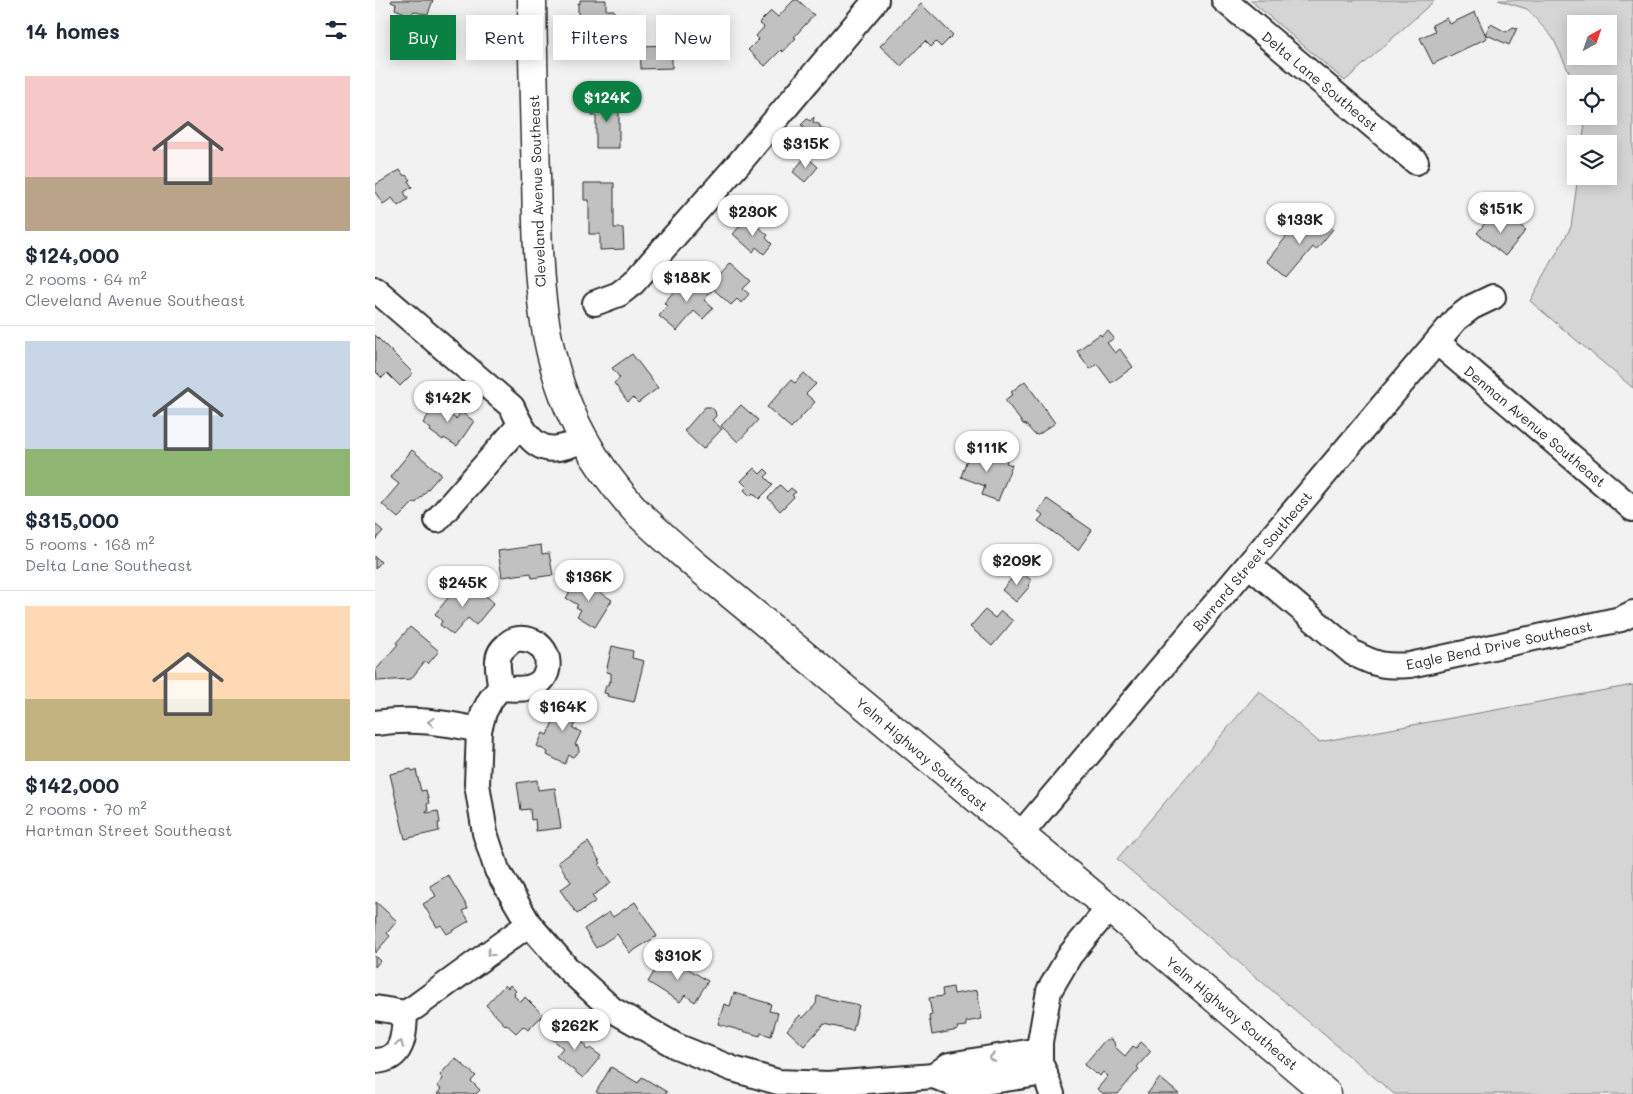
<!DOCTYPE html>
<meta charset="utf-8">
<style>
body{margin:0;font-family:Mali,sans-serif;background:#f6f6f7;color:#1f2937;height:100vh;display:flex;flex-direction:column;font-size:19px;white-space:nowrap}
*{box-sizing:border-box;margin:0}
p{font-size:16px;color:#747a83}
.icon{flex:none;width:28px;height:28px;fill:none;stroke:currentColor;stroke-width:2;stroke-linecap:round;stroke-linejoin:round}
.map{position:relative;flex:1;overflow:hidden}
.panel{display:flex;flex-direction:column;background:#fff;width:375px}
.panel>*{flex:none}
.hud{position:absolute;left:15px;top:15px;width:475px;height:45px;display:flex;gap:10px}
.needle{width:32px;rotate:40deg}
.fabs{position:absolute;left:1192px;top:15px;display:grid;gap:10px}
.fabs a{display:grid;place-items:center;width:50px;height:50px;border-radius:0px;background:#fff;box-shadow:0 2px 12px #0003;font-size:25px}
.price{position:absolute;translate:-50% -42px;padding:0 11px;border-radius:18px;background:#fff;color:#222;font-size:16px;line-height:32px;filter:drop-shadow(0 1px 2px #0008)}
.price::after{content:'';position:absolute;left:50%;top:30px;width:15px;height:11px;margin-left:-8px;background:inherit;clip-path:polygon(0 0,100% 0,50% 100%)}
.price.active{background:#0b8043;color:#fff}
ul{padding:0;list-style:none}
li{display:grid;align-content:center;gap:10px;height:265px;padding:0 25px}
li+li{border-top:1px solid #e0e1e3}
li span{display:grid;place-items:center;height:155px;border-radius:0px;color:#555}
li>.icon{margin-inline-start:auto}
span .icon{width:90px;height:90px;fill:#fffc;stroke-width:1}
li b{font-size:21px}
h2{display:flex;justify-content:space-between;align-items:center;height:60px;padding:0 25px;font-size:21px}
.pill{padding:0 18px;border-radius:0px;background:#fff;box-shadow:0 2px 12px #0003;font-size:18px;line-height:45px}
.pill.active{background:#0b8043;color:#fff}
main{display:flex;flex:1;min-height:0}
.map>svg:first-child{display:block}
.green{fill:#d5d5d5;stroke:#808080;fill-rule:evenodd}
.building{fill:#c1c1c1;stroke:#2b2b2b}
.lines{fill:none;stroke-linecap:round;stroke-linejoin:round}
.minor-casing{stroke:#2b2b2b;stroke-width:28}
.major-casing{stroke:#2b2b2b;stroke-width:31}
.minor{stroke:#fff;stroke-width:24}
.major{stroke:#fff;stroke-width:28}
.oneway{stroke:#a0a0a0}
.labels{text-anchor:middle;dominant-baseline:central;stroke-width:5;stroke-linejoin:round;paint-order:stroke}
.street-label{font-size:14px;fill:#2b2b2b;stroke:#fff}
</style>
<main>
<section class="panel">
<h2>14 homes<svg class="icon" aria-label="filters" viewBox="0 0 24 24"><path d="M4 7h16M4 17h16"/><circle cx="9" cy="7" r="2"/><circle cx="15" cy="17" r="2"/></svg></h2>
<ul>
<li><span style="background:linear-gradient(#f6c9c9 65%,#b9a48a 0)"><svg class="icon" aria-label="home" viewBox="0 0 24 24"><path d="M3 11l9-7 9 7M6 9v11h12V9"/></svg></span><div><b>$124,000</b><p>2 rooms · 64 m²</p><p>Cleveland Avenue Southeast</p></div></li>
<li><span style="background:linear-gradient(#c9d6e8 70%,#8fb573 0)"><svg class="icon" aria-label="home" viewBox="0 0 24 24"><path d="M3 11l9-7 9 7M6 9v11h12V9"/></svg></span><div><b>$315,000</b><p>5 rooms · 168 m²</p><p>Delta Lane Southeast</p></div></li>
<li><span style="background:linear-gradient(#ffd9b3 60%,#c2b280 0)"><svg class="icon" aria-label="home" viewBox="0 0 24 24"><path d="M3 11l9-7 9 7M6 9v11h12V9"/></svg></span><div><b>$142,000</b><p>2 rooms · 70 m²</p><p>Hartman Street Southeast</p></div></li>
</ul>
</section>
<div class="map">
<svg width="1258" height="1094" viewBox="0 0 1258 1094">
<rect width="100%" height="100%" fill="#f2f2f2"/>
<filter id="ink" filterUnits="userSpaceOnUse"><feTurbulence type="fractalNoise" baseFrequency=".02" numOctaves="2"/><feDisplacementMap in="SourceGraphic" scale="10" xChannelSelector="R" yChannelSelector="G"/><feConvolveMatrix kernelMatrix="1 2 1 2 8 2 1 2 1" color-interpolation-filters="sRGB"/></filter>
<g filter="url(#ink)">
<g class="green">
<polygon points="875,0 1060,0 970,81"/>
<path d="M1123 0H1258V388L1155 301 1196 227 1203 176H1234V144H1207L1211 116H1234V84H1201V87L1178 38 1152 9ZM1201 24H1234V56H1201Z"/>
<polygon points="1258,685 1258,1094 1019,1094 742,859 884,691 944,742"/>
</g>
<g class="building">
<polygon points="17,0 58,0 53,14 44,13 39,11 35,15 20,9 21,4 16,2"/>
<polygon points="205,0 231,0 231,10 239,10 239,33 243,33 243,54 209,54 209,38 203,38 203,3 205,4"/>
<polygon points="419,0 423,0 439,15 419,37 421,38 408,52 406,50 390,66 373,50 384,39 381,36 389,27 384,23 396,11 403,17"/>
<polygon points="546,4 578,35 566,47 561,42 556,47 550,41 526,66 505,46"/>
<polygon points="1100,12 1112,38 1058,64 1045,38 1060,31 1057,25 1072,18 1075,24"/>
<polygon points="1116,24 1131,32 1138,27 1142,28 1134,45 1110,34"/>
<polygon points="297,45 297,68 266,69 265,46"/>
<polygon points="217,100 244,100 244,148 221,148 221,116 217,116"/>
<polygon points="439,117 438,123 444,124 446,129 456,131 437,153 419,136 429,126 426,125 432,119 435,121"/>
<polygon points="431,156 443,167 430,182 418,172"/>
<polygon points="25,170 29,176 31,175 35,180 33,181 37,187 29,192 33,199 23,206 17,198 8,204 0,192 0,185"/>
<polygon points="209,183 239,183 239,228 248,228 249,249 225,250 225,234 214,234 214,200 209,200"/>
<polygon points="937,212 958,229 941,250 938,247 912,278 892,261 919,227 923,230"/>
<polygon points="1116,216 1120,219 1123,216 1133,224 1137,219 1151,230 1130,256 1102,233"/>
<polygon points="372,218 393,235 391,238 397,244 389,254 381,247 378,252 358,234"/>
<polygon points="356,263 376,281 368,289 374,294 366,303 362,299 356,305 335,286"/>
<polygon points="319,274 338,289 329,300 338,308 328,319 319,311 302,331 284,316 292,306 289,303 306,283 309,285"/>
<polygon points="733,331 739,338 732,343 740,353 745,349 758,367 736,383 722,364 715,369 702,351 725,334 726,336"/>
<polygon points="0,335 38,373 25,386 12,373 7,378 0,371"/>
<polygon points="257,354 283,388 263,403 258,398 253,402 239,383 245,378 237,368"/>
<polygon points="429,373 441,384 431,394 440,402 416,428 392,407 416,380 420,383"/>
<polygon points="650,381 680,423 663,435 659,434 651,425 648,424 630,400 638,394 636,392"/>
<polygon points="65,398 79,407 74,414 81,419 86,412 99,421 82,446 69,438 68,440 55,431 56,429 48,423"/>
<polygon points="366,405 383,420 363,442 346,426"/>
<polygon points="330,407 336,407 340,411 341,416 337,420 347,429 328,449 309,431"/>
<polygon points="37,450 66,474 41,503 39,502 23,518 7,504 24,484 15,477"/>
<polygon points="595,450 621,459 622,457 625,455 629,457 632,461 631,463 637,465 623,501 607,495 610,486 586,477"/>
<polygon points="379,468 385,474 390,469 394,473 390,477 398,485 384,499 378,493 375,496 369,490 372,487 366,481"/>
<polygon points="405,485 412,492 416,488 421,492 417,495 419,497 405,511 393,498"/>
<polygon points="672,499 717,530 703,550 663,521 668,515 663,511"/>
<polygon points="0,524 8,531 0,540"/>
<polygon points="166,545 167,554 174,553 178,575 157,578 156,573 127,577 123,551"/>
<polygon points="0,556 6,562 0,569"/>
<polygon points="644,570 657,581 653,585 655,586 641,602 627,590"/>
<polygon points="204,578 216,585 220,584 224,587 223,591 237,600 220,627 202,616 206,610 201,607 203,605 191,598"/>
<polygon points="86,582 99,594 103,589 119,603 101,625 93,618 78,635 65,625 67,621 60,614"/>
<polygon points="610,610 620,618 626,611 638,621 617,646 595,627"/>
<polygon points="35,627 64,651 53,664 50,661 36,679 2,681 1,670 23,644 21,643"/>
<polygon points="237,646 258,651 257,658 269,661 259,702 232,696 233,694 229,693 231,685 233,685 234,681 236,682 236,673 231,672"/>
<polygon points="189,695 209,706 198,728 206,732 200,745 203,746 204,751 201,755 197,757 194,755 190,764 172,755 173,752 162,746 168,733 172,735 179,720 178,719"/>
<polygon points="36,769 37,771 41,770 46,791 51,790 54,803 52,804 53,811 51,811 51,813 63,811 65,823 63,823 64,831 30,839 15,774"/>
<polygon points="162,780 163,790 180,788 186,828 161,831 160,819 156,820 155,809 146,810 142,783"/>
<polygon points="213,842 226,863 224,865 236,883 217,896 221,901 202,914 185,890 196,882 183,862"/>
<polygon points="73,875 93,908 88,911 94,921 72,934 66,925 62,927 48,904 61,896 55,886"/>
<polygon points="1,902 22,921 12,933 15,936 0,953"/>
<polygon points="260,902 282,936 255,953 242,934 221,948 209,929 234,912 238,917"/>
<polygon points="0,956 5,961 0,967"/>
<polygon points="299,960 333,981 320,1002 310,995 305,1002 273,982 285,962 294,968"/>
<polygon points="130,985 133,988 135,985 141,991 139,993 140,995 139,996 145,1001 147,1001 150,997 168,1015 153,1030 148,1026 141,1033 131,1024 130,1025 111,1005"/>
<polygon points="578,987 579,994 602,990 607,1019 591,1022 592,1026 582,1027 583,1030 557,1035 554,1016 557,1015 554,998 568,996 567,989"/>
<polygon points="359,993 396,1004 394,1011 403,1013 396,1036 386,1033 385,1036 343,1024 349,1004 355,1006"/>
<polygon points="442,996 484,1005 478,1031 449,1024 429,1046 412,1030 425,1015 428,1018 441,1004"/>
<polygon points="189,1022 206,1035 203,1039 212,1046 210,1048 213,1050 215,1048 226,1056 208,1078 181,1056 188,1048 176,1038"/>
<polygon points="736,1039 739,1042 740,1047 750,1056 758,1046 761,1048 766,1042 776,1051 762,1067 764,1069 743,1094 729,1094 722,1089 733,1076 728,1072 725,1076 722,1073 721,1074 709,1065 730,1040"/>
<polygon points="80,1058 101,1076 96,1081 105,1090 101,1094 62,1094 66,1089 62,1086 68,1079 65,1075"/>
<polygon points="236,1067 263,1083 267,1077 292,1092 291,1094 225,1094 221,1092"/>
<polygon points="785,1078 804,1094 772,1094"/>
</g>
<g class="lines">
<g class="minor-casing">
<g id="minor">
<polyline points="849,0 1041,162"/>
<path d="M0 289 137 407C145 425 158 453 183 448 192 447 201 443 209 440"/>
<polyline points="220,303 244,294 258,283 365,162 501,0"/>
<polyline points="1062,342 1258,509"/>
<polyline points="62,520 145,425"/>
<path d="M874 565 978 653C1001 665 1010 667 1035 665L1246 619 1258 613"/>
<path d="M125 688C134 688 144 690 152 688 181 683 179 642 149 639 143 638 136 640 132 645 127 649 123 654 123 661 122 669 125 679 125 688L116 699 109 712 104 730 102 784 110 833 122 870 154 924 192 968 238 1010 301 1046 358 1069 403 1082 453 1084 559 1076"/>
<path d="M0 723C38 718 67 722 104 730"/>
<polyline points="645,835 1081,319 1097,307 1118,297"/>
<polyline points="0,1008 30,1013 40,1007 154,924"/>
<polyline points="665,1050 574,1065 559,1076 583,1086 670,1073"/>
<path d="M0 1061C29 1060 29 1035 30 1013"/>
<polyline points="677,1094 665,1061 665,1042 674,991 695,955 734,908"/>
</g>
</g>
<g class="major-casing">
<path id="major" d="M157 0C158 58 159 116 161 174 163 267 162 355 209 439 223 465 242 490 262 512 280 530 299 546 318 563L734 908 952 1094"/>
</g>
<use href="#minor" class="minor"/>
<use href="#major" class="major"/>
</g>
<defs><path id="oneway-chevron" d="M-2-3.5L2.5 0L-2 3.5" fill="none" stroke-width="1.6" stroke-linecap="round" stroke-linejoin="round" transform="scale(1.25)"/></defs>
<g class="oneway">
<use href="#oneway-chevron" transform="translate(56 722) rotate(-176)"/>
<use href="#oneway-chevron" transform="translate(115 953) rotate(144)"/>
<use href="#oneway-chevron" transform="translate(25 1044) rotate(-67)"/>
<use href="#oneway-chevron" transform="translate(617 1058) rotate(171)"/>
</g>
</g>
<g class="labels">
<g class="street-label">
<text transform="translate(945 81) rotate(40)">Delta Lane Southeast</text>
<text transform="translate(162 191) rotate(-92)">Cleveland Avenue Southeast</text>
<text transform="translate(1160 426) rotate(40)">Denman Avenue Southeast</text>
<text transform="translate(877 561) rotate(-50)">Burrard Street Southeast</text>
<text transform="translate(1124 645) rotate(-12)">Eagle Bend Drive Southeast</text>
<text transform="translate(547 754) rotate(40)">Yelm Highway Southeast</text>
<text transform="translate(857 1013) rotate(40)">Yelm Highway Southeast</text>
</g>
</g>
</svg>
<div class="fabs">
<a><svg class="needle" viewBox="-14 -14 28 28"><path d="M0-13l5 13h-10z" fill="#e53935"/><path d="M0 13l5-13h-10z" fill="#747a83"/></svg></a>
<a><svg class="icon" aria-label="locate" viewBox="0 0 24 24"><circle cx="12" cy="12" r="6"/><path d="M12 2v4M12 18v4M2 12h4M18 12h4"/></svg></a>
<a><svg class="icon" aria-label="layers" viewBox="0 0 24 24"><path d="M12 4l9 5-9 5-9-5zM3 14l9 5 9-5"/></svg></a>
</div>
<b class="price active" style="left:232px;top:123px">$124K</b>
<b class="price" style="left:431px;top:169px">$315K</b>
<b class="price" style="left:1126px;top:234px">$151K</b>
<b class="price" style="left:378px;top:237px">$230K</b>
<b class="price" style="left:925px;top:245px">$133K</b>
<b class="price" style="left:312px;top:303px">$188K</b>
<b class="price" style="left:73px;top:423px">$142K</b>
<b class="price" style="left:612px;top:473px">$111K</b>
<b class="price" style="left:642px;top:586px">$209K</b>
<b class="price" style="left:214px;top:602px">$136K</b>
<b class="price" style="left:88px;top:608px">$245K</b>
<b class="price" style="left:188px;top:732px">$164K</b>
<b class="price" style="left:303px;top:981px">$310K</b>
<b class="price" style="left:200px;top:1051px">$262K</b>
<div class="hud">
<a class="pill active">Buy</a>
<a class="pill">Rent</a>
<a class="pill">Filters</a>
<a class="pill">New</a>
</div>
</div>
</main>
